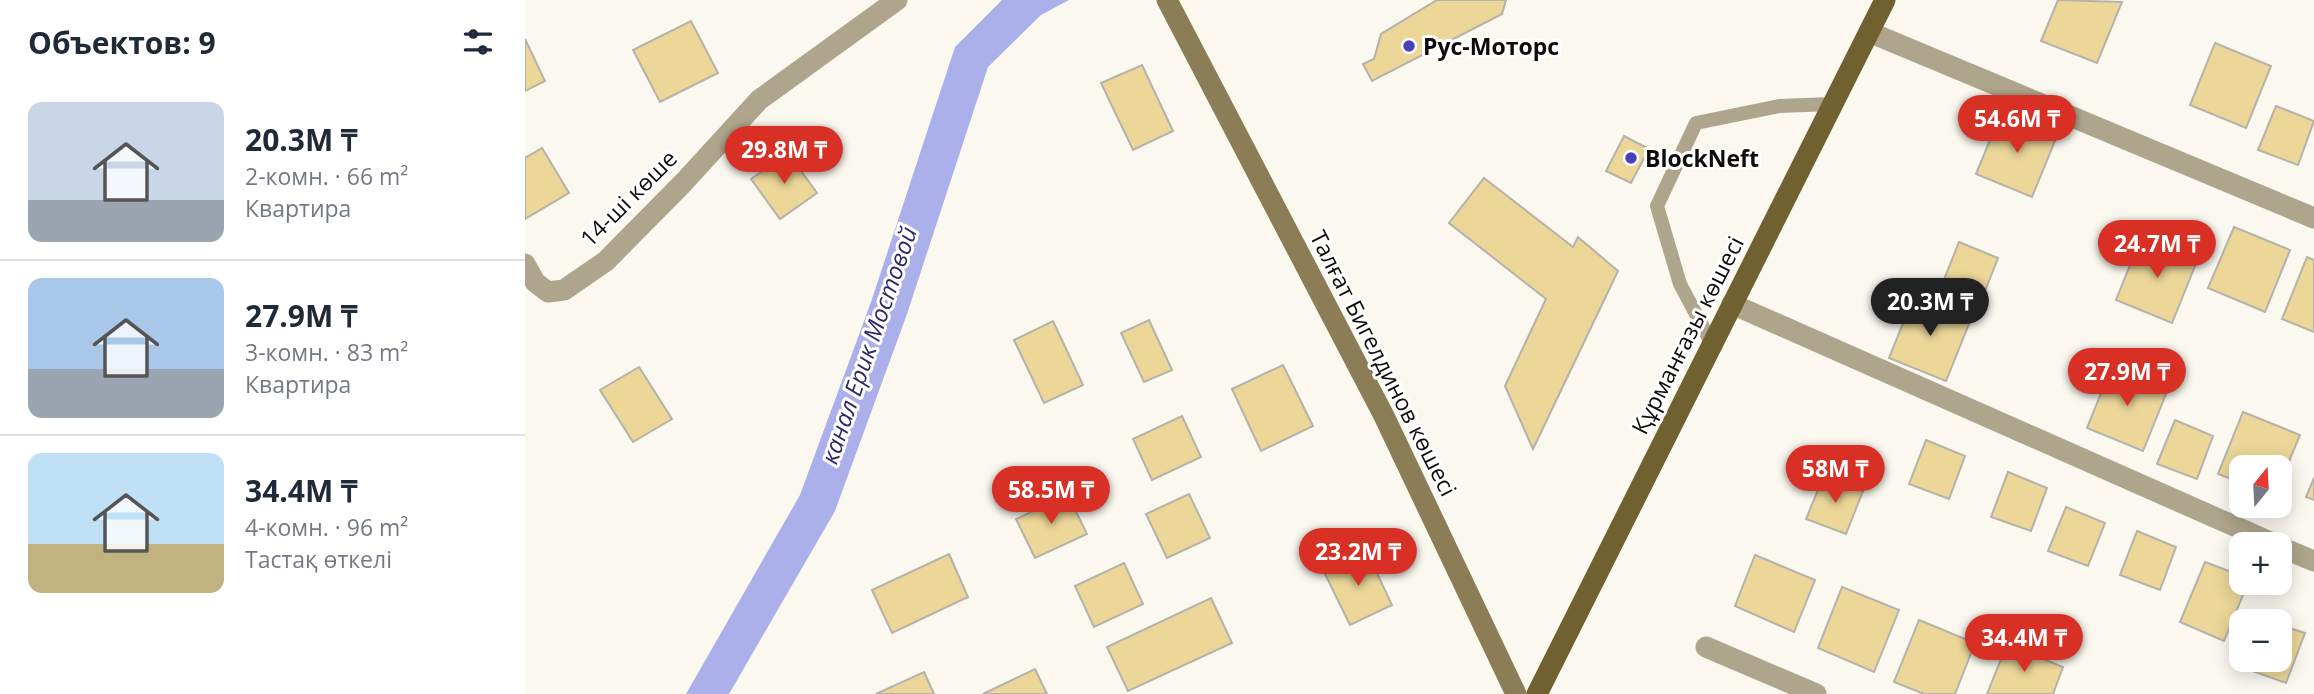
<!DOCTYPE html>
<html lang="ru">
<meta charset="utf-8">
<style>
body{margin:0;font-family:"Open Sans",sans-serif;background:#f2f2f3;color:#1f2937;height:100vh;display:flex;flex-direction:column;font-size:26px;white-space:nowrap}
*{box-sizing:border-box;margin:0}
p{font-size:23px;color:#747a83}
.icon{flex:none;width:38px;height:38px;fill:none;stroke:currentColor;stroke-width:2;stroke-linecap:round;stroke-linejoin:round}
.map{position:relative;flex:1;overflow:hidden}
.sheet{display:flex;flex-direction:column;background:#fff;width:525px}
.sheet>*{flex:none}
.needle{width:46px;rotate:18deg}
.controls{position:absolute;left:1704px;top:455px;display:grid;gap:14px}
.controls a{display:grid;place-items:center;width:63px;height:63px;border-radius:14px;background:#fff;box-shadow:0 4px 18px #0003;font-size:35px}
.price{position:absolute;translate:-50% -60px;padding:0 16px;border-radius:24px;background:#d93025;color:#fff;font-size:23px;line-height:46px;filter:drop-shadow(0 2px 4px #0008)}
.price::after{content:'';position:absolute;left:50%;top:42px;width:21px;height:16px;margin-left:-10px;background:inherit;clip-path:polygon(0 0,100% 0,50% 100%)}
.price.current{background:#222;color:#fff}
ul{padding:0;list-style:none}
li{display:flex;align-items:center;gap:21px;height:175px;padding:0 28px}
li+li{border-top:2px solid #e0e1e3}
li span{display:grid;place-items:center;flex:none;width:196px;height:140px;border-radius:14px;color:#555}
li>.icon{margin-inline-start:auto}
span .icon{width:84px;height:84px;fill:#fffc;stroke-width:1}
li b{font-size:30px}
h2{display:flex;justify-content:space-between;align-items:center;height:84px;padding:0 28px;font-size:30px}
main{display:flex;flex:1;min-height:0}
.map>svg:first-child{display:block}
.water{fill:#abb0eb}
.building{fill:#ecd799;stroke:#b5b2aa;stroke-width:2}
.lines{fill:none;stroke-linecap:round;stroke-linejoin:round}
.lane{stroke:#aea58c;stroke-width:14}
.street{stroke:#aea58c;stroke-width:21}
.secondary{stroke:#8b7e57;stroke-width:21}
.primary{stroke:#716130;stroke-width:21}
.poi-dot{fill:#4941b7;stroke:#fff;stroke-width:2.5}
.labels{text-anchor:middle;dominant-baseline:central;stroke-width:6;stroke-linejoin:round;paint-order:stroke}
.poi-label{font-size:23px;font-weight:bold;fill:#0d0c0a;stroke:#fff;text-anchor:start}
.street-label{font-size:23px;fill:#0d0c0a;stroke:#fff}
.water-label{font-size:24px;font-style:italic;fill:#2b296c;stroke:#fff}
</style>
<main>
<section class="sheet">
<h2>Объектов: 9<svg class="icon" aria-label="filters" viewBox="0 0 24 24"><path d="M4 7h16M4 17h16"/><circle cx="9" cy="7" r="2"/><circle cx="15" cy="17" r="2"/></svg></h2>
<ul>
<li><span style="background:linear-gradient(#c9d6e8 70%,#9aa5b1 0)"><svg class="icon" aria-label="home" viewBox="0 0 24 24"><path d="M3 11l9-7 9 7M6 9v11h12V9"/></svg></span><div><b>20.3M ₸</b><p>2-комн. · 66 m²</p><p>Квартира</p></div></li>
<li><span style="background:linear-gradient(#a9c7e8 65%,#9aa5b1 0)"><svg class="icon" aria-label="home" viewBox="0 0 24 24"><path d="M3 11l9-7 9 7M6 9v11h12V9"/></svg></span><div><b>27.9M ₸</b><p>3-комн. · 83 m²</p><p>Квартира</p></div></li>
<li><span style="background:linear-gradient(#bfe0f5 65%,#c2b280 0)"><svg class="icon" aria-label="home" viewBox="0 0 24 24"><path d="M3 11l9-7 9 7M6 9v11h12V9"/></svg></span><div><b>34.4M ₸</b><p>4-комн. · 96 m²</p><p>Тастақ өткелі</p></div></li>
</ul>
</section>
<div class="map">
<svg width="1789" height="694" viewBox="0 0 1789 694">
<rect width="100%" height="100%" fill="#faf8ef"/>
<polygon class="water" points="477,0 544,0 516,15 463,67 382,314 310,511 204,694 161,694 275,495 346,302 430,47"/>
<g class="building">
<polygon points="912,0 981,0 977,14 847,81 838,64 849,59 856,34"/>
<polygon points="1533,0 1597,2 1572,63 1516,41"/>
<polygon points="166,21 193,73 135,102 108,50"/>
<polygon points="0,39 20,81 0,91"/>
<polygon points="1690,43 1746,66 1721,128 1665,105"/>
<polygon points="617,65 648,131 608,150 576,83"/>
<polygon points="1751,106 1789,121 1773,165 1733,150"/>
<polygon points="1476,113 1532,136 1507,197 1451,174"/>
<polygon points="1099,136 1124,149 1106,183 1081,171"/>
<polygon points="17,148 44,193 0,219 0,158"/>
<polygon points="263,153 292,193 255,219 226,179"/>
<polygon points="959,178 1048,247 1053,237 1093,271 1008,449 980,386 1021,299 924,223"/>
<polygon points="1709,227 1765,250 1740,312 1683,288"/>
<polygon points="1616,238 1672,261 1647,323 1591,300"/>
<polygon points="1434,242 1473,258 1456,301 1416,287"/>
<polygon points="1782,257 1789,260 1789,332 1757,319"/>
<polygon points="1389,296 1446,319 1421,381 1364,358"/>
<polygon points="624,320 647,370 619,382 596,333"/>
<polygon points="528,321 558,385 519,403 489,340"/>
<polygon points="758,365 788,426 736,451 707,389"/>
<polygon points="1587,366 1643,389 1618,451 1562,428"/>
<polygon points="114,367 147,419 108,442 75,390"/>
<polygon points="1718,412 1775,435 1755,483 1755,467 1717,467 1717,483 1693,474"/>
<polygon points="657,416 676,457 627,480 608,439"/>
<polygon points="1650,420 1688,436 1672,479 1632,464"/>
<polygon points="1401,440 1440,456 1424,499 1384,484"/>
<polygon points="1483,472 1522,488 1506,531 1466,517"/>
<polygon points="1299,475 1338,491 1321,534 1281,519"/>
<polygon points="1789,478 1789,500 1781,497"/>
<polygon points="664,494 685,538 642,558 621,514"/>
<polygon points="543,495 562,534 510,558 491,519"/>
<polygon points="1541,507 1580,523 1563,566 1523,551"/>
<polygon points="1612,531 1651,547 1635,590 1595,575"/>
<polygon points="842,552 867,605 825,625 799,572"/>
<polygon points="424,554 443,597 367,633 347,590"/>
<polygon points="1230,555 1290,580 1269,632 1210,606"/>
<polygon points="1680,562 1717,576 1717,583 1723,583 1699,641 1655,622"/>
<polygon points="599,563 618,604 569,627 550,586"/>
<polygon points="1317,587 1374,610 1349,672 1293,648"/>
<polygon points="686,598 707,643 603,691 582,647"/>
<polygon points="1394,620 1450,643 1430,694 1399,694 1369,682"/>
<polygon points="1755,625 1780,633 1761,683 1713,666 1717,655 1717,660 1755,660"/>
<polygon points="1482,644 1538,667 1528,694 1462,694"/>
<polygon points="510,669 522,694 458,694"/>
<polygon points="399,672 409,694 351,694"/>
</g>
<g class="lines">
<polyline class="lane" points="1187,344 1155,284 1132,206 1171,123 1254,106 1307,104"/>
<g class="street">
<polyline points="1344,32 1789,218"/>
<polyline points="0,264 10,282 23,292 39,290 81,261 159,182 234,100 372,0"/>
<polyline points="1207,304 1750,544"/>
<polyline points="1755,547 1789,561"/>
<polyline points="1181,647 1291,694"/>
</g>
<polyline class="secondary" points="642,0 859,416 991,694"/>
<polyline class="primary" points="1012,694 1360,0"/>
</g>
<g class="poi-dot">
<circle cx="884" cy="46" r="7"/>
<circle cx="1106" cy="158" r="7"/>
</g>
<g class="labels">
<g class="poi-label">
<text x="898" y="46">Рус-Моторс</text>
<text x="1120" y="158">BlockNeft</text>
</g>
<g class="street-label">
<text transform="translate(103 198) rotate(-45)">14-ші көше</text>
<text transform="translate(1162 335) rotate(-63)">Құрманғазы көшесі</text>
<text transform="translate(859 363) rotate(63)">Талғат Бигелдинов көшесі</text>
</g>
<g class="water-label">
<text transform="translate(343 345) rotate(-71)">канал Ерик Мостовой</text>
</g>
</g>
</svg>
<div class="controls">
<a><svg class="needle" viewBox="-14 -14 28 28"><path d="M0-13l5 13h-10z" fill="#e53935"/><path d="M0 13l5-13h-10z" fill="#747a83"/></svg></a>
<a>+</a>
<a>−</a>
</div>
<b class="price" style="left:1492px;top:155px">54.6M ₸</b>
<b class="price" style="left:259px;top:186px">29.8M ₸</b>
<b class="price" style="left:1632px;top:280px">24.7M ₸</b>
<b class="price current" style="left:1405px;top:338px">20.3M ₸</b>
<b class="price" style="left:1602px;top:408px">27.9M ₸</b>
<b class="price" style="left:1310px;top:505px">58M ₸</b>
<b class="price" style="left:526px;top:526px">58.5M ₸</b>
<b class="price" style="left:833px;top:588px">23.2M ₸</b>
<b class="price" style="left:1499px;top:674px">34.4M ₸</b>
</div>
</main>
